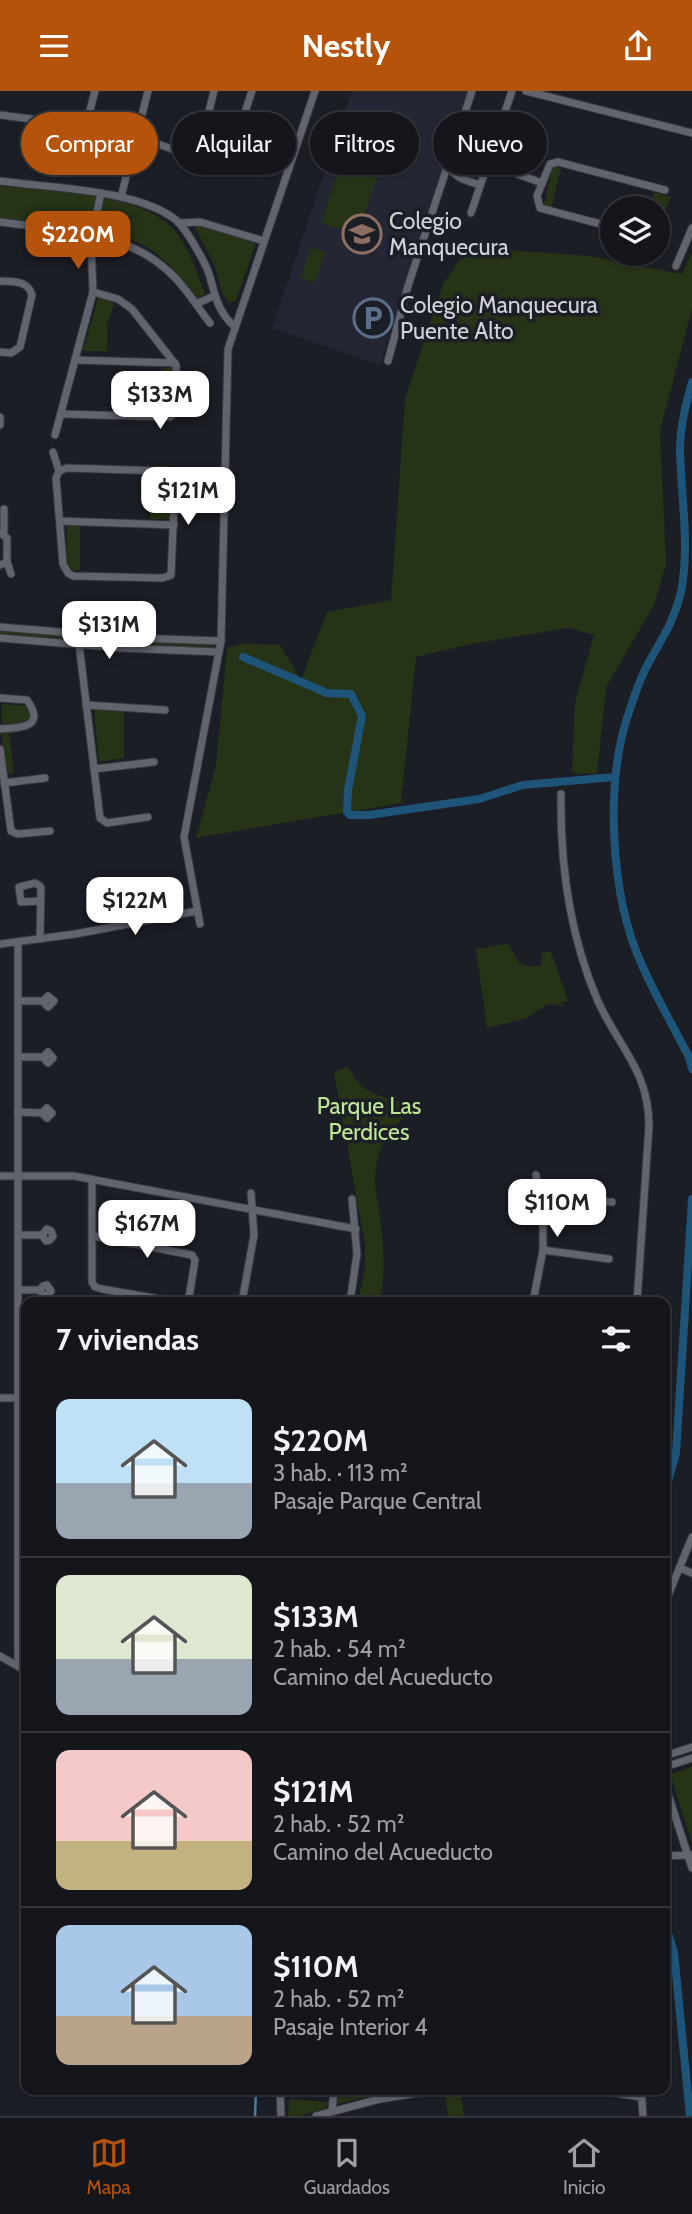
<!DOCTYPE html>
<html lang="es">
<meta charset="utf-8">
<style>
body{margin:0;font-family:Cabin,sans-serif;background:#1e1f25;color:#f1f3f6;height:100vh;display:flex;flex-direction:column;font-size:26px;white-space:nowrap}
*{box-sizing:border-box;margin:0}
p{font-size:23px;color:#9d9fa3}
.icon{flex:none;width:38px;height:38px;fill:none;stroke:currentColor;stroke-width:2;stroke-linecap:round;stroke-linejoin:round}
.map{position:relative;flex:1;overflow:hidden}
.panel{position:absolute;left:21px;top:1206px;width:649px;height:798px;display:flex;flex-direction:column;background:#15161c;border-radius:14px;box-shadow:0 2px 5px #0004,0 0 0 2px #34353b}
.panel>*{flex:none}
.hud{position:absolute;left:21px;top:21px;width:651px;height:63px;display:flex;gap:14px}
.buttons{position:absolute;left:600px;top:105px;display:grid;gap:14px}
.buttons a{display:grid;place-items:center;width:70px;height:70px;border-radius:50%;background:#15161c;box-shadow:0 2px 5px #0004,0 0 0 2px #34353b;font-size:35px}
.price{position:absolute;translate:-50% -60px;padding:0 16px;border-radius:14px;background:#fff;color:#222;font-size:23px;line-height:46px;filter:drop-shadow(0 2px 4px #0008)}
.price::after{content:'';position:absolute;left:50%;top:42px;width:21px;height:16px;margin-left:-10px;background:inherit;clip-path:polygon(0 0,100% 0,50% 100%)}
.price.current{background:#b45309;color:#fff}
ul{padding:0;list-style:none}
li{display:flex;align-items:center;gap:21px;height:175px;padding:0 35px}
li+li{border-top:2px solid #34353b}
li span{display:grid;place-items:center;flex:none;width:196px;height:140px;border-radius:14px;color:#555}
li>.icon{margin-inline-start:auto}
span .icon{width:84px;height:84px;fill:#fffc;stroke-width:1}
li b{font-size:30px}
h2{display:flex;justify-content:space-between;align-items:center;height:84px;padding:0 35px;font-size:30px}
.chip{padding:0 24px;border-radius:32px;background:#15161c;box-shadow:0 2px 5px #0004,0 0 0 2px #34353b;font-size:24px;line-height:63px}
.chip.current{background:#b45309;color:#fff}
header{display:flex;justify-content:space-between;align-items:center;height:91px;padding:0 35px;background:#b45309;color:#fff;font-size:32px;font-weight:700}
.tabs{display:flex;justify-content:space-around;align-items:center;height:98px;border-top:2px solid #34353b;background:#15161c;font-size:19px;color:#9d9fa3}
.tabs a{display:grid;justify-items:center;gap:4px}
.tabs .current{color:#b45309}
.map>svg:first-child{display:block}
.built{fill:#242633}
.green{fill:#263317}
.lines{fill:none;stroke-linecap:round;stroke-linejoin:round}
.stream{stroke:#547a96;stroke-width:2.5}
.canal{stroke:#1f5479;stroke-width:8}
.minor-casing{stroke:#37383f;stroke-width:9}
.minor{stroke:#61636d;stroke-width:7}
.labels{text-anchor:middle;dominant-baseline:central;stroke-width:7;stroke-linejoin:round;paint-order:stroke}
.poi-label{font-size:23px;fill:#d1d2d8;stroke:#1c1e26;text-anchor:start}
.park-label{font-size:23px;fill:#c0e796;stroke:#1c1e26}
</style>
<header><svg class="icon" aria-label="menu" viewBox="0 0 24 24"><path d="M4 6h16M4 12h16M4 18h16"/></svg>Nestly<svg class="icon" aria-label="share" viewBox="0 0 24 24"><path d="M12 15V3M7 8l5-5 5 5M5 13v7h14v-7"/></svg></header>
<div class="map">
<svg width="692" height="2025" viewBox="0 0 692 2025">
<rect width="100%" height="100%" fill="#1c1e26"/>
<polygon class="built" points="352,0 469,0 428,117 380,274 272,237"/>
<g class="green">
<polygon points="344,60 381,72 358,144 321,132"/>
<polygon points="553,75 561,77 551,118 543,116"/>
<path d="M0 95C46 100 126 102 163 129 187 146 195 178 205 203L196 209C184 192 170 172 153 160 120 136 42 133 0 127Z"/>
<polygon points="654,101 671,106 658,135 658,117 650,117"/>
<polygon points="198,134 252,150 255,154 236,210 229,212 222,202 215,175 196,138 196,135"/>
<polygon points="469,156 589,165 682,183 692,161 692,217 660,340 666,473 654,514 606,596 597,683 572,682 575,612 594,544 568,537 471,553 416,566 401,712 196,747 216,674 227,557 243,553 280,554 301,589 327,521 391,509 405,308 443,193"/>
<polygon points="311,157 326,161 315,192 301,187"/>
<polygon points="98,207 104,207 114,212 107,234 107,260 83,260"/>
<polygon points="173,276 173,322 161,322 161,277"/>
<polygon points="150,386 170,386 169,428 150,428"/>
<polygon points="67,434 80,435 80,479 70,480 66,477"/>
<polygon points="0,540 60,544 133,552 211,554 213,556 133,555 59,547 0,543"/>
<polygon points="2,613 27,615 30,617 29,633 4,635 2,633"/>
<polygon points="94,618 124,619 124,667 99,671"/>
<polygon points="9,641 14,682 6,683 1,642"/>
<polygon points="506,853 509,854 519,872 529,876 541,874 542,862 551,860 568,910 561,912 562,915 548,913 525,928 487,937 476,858"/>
<path d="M348 975C361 1003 378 1005 406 1012 408 1028 393 1036 385 1049 379 1059 376 1073 375 1085 374 1096 377 1108 379 1118 383 1149 387 1180 379 1211H358L365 1177V1153L334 981Z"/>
<polygon points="692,1676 692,1751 670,1683"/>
<polygon points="338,1999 338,1998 375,1999 375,2004 337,2013"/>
<polygon points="461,2001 464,2025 448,2025 445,2003"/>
<polygon points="289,2008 327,2011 327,2017 299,2025 288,2025"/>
</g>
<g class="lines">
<polyline class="stream" points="255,2025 256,1998"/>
<g class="canal">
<path d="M692 291C686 313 680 335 680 359 681 406 690 454 681 501 674 531 662 547 648 573 639 589 633 609 627 627 605 697 611 805 641 872 655 904 673 935 689 966L692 978"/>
<polyline points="243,566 327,602 351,603 362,625 348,699 347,721 350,724 369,724 479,708 523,694 615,686"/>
<polyline points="665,1401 676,1362 692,1108"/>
<polyline points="665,1833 674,1861 690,2025"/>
</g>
<g class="minor-casing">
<g id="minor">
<polyline points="526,0 692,42"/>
<polyline points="0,24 86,35"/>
<polyline points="208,24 214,0"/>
<polyline points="136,45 219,75 229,70 252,0"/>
<polyline points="81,54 95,0"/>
<path d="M448 69C450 87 466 89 480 94"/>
<polyline points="488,72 542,92"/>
<path d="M0 90C49 97 137 98 176 129 184 136 189 145 195 155 200 164 206 173 209 183 215 203 217 220 234 235"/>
<polyline points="121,106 148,0"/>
<polyline points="471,122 512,0"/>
<polyline points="0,131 79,141"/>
<polyline points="179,132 200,131 264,150"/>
<polyline points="612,136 540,117 537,105 550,73 558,71 665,99"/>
<path d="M91 144C132 153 162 167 187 201 195 211 202 222 210 232"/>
<polyline points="676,175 692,137"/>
<path d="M0 190C13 191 28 189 32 204L20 256 11 262 0 261"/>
<polyline points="196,213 214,205"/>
<polyline points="75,269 175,272"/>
<polyline points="388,270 408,195 472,0"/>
<polyline points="61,323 170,326 178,319 176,274 132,218 118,208 93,201"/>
<polyline points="0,326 0,334"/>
<polyline points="55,344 93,201 91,149 101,102"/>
<polyline points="53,361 59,380 56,387 63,473 68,482 73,485 163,487 171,484 175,392 173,384 164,380 67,377 59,380"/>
<polyline points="175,401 224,402"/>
<polyline points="4,418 4,443"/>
<polyline points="60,430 174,434"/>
<polyline points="0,442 7,447 7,471 0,474"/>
<polyline points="7,471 11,483"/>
<polyline points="0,536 134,547 221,550"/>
<polyline points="0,547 120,557 219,561"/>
<polyline points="79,553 100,727 107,732 148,726"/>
<path d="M0 607 27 609C47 637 19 637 0 638"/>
<polyline points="86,614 165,619"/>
<polyline points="0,658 11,740 18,743 50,740"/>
<polyline points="94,678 154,671"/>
<polyline points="4,692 45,687"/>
<path d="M561 703C560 774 569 842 597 908 618 956 649 979 649 1035L637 1211"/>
<polyline points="200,833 184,746 221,550 228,258 315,0"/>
<polyline points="40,848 41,797 40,795 35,792 19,796 21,811 40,810"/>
<polyline points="0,853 75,843 197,820"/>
<polyline points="18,910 43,910 48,905 54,910 48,916 43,910"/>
<polyline points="18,966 43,966 48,961 53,967 48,972 43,966"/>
<polyline points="18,1021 42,1022 47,1017 52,1022 47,1027 42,1022"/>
<polyline points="0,1085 74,1085 356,1138"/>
<polyline points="92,1089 92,1191 95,1196 102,1198 176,1211"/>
<polyline points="540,1108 612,1111"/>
<polyline points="18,1144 42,1144 47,1138 51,1140 53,1145 50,1149 46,1150 42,1144"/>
<polyline points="93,1145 192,1164 195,1169 189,1207 183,1211"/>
<polyline points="543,1159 609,1168"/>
<polyline points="18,1199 40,1199 43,1195 47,1194 51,1200 46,1205 43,1205 40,1199"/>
<polyline points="242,1211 254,1144 251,1102"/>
<polyline points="350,1211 357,1163 352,1108"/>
<polyline points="533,1211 543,1159 543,1132 536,1084"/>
<polyline points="0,1307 26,1307"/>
<polyline points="680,1477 692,1482"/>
<polyline points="665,1512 692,1446"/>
<polyline points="0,1565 26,1580"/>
<polyline points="18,1575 18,851"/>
<polyline points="665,1665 692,1656"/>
<polyline points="665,1676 692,1667"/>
<polyline points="665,1694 692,1777"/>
<polyline points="665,1765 691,1764"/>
<polyline points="280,1998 281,2025"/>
<polyline points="589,1998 641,2006"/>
<polyline points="641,1998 643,2025"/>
<polyline points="332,2020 334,1998"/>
<polyline points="316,2025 380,2008 443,1998"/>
</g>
</g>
<use href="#minor" class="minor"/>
</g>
<defs>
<g id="school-ring" transform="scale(2.0125)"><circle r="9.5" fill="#1c1e26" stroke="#8d6e63" stroke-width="1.5"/><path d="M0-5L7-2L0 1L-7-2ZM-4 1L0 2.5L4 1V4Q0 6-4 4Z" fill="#8d6e63"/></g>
<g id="parking-ring" transform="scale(2.0125)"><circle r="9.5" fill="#1c1e26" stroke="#5c6f8a" stroke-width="1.5"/><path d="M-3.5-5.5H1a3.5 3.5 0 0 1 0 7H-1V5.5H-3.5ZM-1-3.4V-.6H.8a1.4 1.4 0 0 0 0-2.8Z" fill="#5c6f8a"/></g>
</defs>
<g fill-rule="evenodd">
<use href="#school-ring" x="362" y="143"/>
<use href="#parking-ring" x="373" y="227"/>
</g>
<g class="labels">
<g class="poi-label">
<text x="389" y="130">Colegio<tspan x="389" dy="26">Manquecura</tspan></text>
<text x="400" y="214">Colegio Manquecura<tspan x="400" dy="26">Puente Alto</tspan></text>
</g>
<g class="park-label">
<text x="369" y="1015">Parque Las<tspan x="369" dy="26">Perdices</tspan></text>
</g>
</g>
</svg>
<div class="buttons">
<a><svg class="icon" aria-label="layers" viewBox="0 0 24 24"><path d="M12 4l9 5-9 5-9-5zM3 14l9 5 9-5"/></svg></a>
</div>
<b class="price current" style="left:78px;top:180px">$220M</b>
<b class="price" style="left:160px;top:340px">$133M</b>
<b class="price" style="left:188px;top:436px">$121M</b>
<b class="price" style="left:109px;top:570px">$131M</b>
<b class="price" style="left:135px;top:846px">$122M</b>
<b class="price" style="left:557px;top:1148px">$110M</b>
<b class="price" style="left:147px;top:1169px">$167M</b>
<div class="hud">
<a class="chip current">Comprar</a>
<a class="chip">Alquilar</a>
<a class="chip">Filtros</a>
<a class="chip">Nuevo</a>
</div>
<section class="panel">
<h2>7 viviendas<svg class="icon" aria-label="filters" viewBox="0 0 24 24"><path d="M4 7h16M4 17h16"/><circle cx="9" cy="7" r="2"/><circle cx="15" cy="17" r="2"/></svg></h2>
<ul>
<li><span style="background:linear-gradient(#bfe0f5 60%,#9aa5b1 0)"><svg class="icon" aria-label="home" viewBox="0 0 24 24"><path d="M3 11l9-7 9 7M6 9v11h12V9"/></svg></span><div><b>$220M</b><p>3 hab. · 113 m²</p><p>Pasaje Parque Central</p></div></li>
<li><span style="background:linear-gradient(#dfe7d0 60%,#9aa5b1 0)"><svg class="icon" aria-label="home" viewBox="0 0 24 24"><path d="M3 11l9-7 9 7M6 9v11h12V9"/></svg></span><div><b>$133M</b><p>2 hab. · 54 m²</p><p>Camino del Acueducto</p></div></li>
<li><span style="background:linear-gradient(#f6c9c9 65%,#c2b280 0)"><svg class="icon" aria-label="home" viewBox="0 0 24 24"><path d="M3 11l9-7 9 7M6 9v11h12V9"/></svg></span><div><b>$121M</b><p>2 hab. · 52 m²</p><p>Camino del Acueducto</p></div></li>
<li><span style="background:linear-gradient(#a9c7e8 65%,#b9a48a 0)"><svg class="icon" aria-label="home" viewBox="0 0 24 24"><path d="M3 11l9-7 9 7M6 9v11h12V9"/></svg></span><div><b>$110M</b><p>2 hab. · 52 m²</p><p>Pasaje Interior 4</p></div></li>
</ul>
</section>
</div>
<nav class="tabs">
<a class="current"><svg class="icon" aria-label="map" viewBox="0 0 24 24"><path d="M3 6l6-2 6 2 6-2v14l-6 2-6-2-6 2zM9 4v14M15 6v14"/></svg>Mapa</a>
<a><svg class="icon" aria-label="saved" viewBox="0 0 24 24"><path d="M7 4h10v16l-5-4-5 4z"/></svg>Guardados</a>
<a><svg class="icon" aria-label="home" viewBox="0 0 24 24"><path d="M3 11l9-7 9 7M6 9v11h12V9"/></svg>Inicio</a>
</nav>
